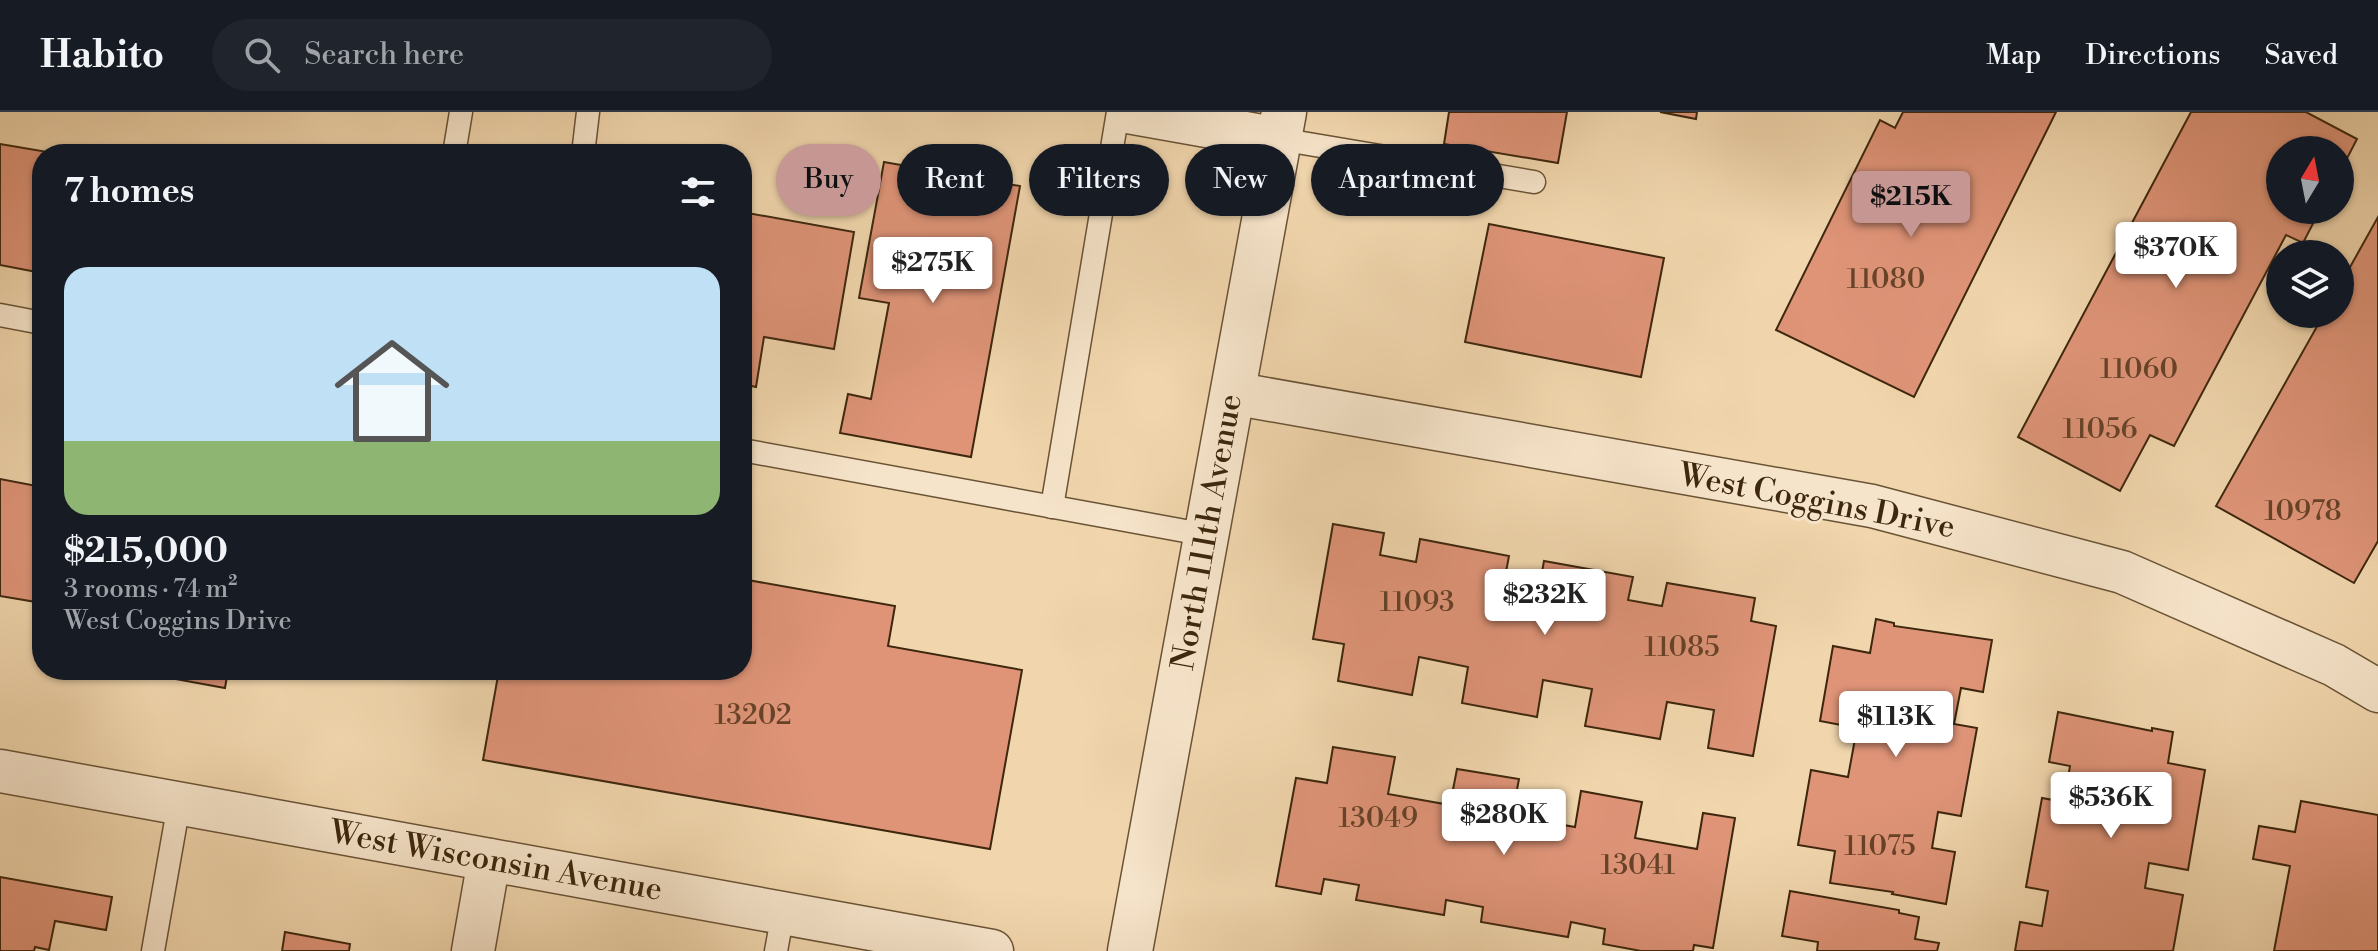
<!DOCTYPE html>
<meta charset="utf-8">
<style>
body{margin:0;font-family:"Libre Bodoni",serif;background:#20242c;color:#f1f3f6;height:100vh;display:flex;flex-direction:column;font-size:30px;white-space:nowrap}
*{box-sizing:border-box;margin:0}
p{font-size:26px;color:#9ea1a6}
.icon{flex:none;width:44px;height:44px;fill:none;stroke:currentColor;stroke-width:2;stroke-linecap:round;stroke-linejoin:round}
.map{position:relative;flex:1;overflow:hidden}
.details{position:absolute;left:32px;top:32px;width:720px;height:536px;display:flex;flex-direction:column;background:#171b24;border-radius:32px;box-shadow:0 2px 6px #0004}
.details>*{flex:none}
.top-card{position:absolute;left:776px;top:32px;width:760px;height:72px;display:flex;gap:16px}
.needle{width:52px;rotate:10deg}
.buttons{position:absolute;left:2266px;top:24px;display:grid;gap:16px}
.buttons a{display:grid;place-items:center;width:88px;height:88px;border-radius:50%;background:#171b24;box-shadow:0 2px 6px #0004;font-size:40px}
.price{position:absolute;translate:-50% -68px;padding:0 18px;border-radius:8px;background:#fff;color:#222;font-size:26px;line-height:52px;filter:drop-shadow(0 2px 4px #0008)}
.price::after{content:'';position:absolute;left:50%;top:48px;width:24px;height:18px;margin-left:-12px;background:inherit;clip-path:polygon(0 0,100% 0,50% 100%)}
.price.active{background:#c59692;color:#111}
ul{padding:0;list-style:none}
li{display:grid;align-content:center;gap:16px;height:424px;padding:0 32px}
li span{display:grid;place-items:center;height:248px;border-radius:24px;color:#555}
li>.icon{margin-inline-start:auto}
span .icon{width:144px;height:144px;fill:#fffc;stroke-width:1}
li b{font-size:34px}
h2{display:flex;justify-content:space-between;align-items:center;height:96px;padding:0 32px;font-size:34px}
.pill{padding:0 28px;border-radius:36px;background:#171b24;box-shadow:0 2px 6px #0004;font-size:28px;line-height:72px}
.pill.active{background:#c59692;color:#111}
header{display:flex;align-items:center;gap:48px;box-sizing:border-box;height:112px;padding:0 40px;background:#171b24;border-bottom:2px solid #363941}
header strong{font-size:38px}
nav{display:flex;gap:44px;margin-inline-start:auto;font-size:28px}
.search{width:560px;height:72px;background:#20242c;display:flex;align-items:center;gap:20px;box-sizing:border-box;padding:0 28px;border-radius:44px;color:#9ea1a6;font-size:30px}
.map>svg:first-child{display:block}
.building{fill:#df9478;stroke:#3d270d;stroke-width:2}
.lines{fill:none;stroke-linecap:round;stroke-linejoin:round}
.service-casing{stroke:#6a5335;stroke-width:25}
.minor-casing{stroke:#6a5335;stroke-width:45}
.tertiary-casing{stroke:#6a5335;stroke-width:47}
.service{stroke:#f6e4ca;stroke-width:22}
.minor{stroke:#f6e4ca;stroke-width:42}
.tertiary{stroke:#f6e4ca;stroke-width:44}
.labels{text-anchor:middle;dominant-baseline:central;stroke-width:6;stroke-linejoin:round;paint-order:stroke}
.number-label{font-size:28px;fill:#664228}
.street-label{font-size:32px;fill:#3d270d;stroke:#f6e4ca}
</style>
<header>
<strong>Habito</strong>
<div class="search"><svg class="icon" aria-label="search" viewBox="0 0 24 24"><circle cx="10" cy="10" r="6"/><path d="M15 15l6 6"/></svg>Search here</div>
<nav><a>Map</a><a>Directions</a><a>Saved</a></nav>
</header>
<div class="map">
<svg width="2378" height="839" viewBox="0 0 2378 839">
<rect width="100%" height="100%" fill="#f1d6ad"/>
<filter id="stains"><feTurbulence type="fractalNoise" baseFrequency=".0025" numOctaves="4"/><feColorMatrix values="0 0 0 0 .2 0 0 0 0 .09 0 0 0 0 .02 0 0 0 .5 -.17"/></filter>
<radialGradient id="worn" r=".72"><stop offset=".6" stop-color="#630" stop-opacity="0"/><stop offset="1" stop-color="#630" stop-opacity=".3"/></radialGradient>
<g class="building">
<polygon points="1449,0 1567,0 1558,51 1444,32"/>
<polygon points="1660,0 1697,0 1696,7"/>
<polygon points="1903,0 2056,0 1914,285 1776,218 1880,8 1895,16"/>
<polygon points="2191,0 2306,0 2357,27 2340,60 2340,38 2280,38 2280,98 2320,98 2303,131 2286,123 2174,334 2150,323 2120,379 2018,325"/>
<polygon points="0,32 59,42 42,42 42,161 0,153"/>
<polygon points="884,50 1020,74 971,345 840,321 848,282 871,287 889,191 859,186"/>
<polygon points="742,100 854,120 834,237 764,225 756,275 742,272"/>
<polygon points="2378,105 2378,429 2354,471 2216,394 2324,202 2340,202 2340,173"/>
<polygon points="1489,112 1664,146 1641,265 1465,230"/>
<polygon points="0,367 42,375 42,491 0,484"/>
<polygon points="1333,412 1384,421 1380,443 1416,450 1420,427 1509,444 1505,465 1540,471 1544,449 1633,465 1628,488 1662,494 1667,471 1755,486 1751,509 1776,514 1753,644 1708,636 1714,598 1667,590 1660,627 1585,614 1592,577 1543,568 1537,605 1462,591 1468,555 1419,545 1412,583 1338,569 1344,532 1313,527"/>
<polygon points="742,467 895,494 888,534 1022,558 990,737 483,648 499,558 742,558"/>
<polygon points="1876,507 1894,511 1894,514 1992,528 1983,580 1961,576 1954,612 1977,616 1961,704 1938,700 1932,736 1955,740 1946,792 1892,782 1893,780 1830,771 1835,739 1798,733 1811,658 1848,665 1857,616 1820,609 1833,534 1870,541"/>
<polygon points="148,558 228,558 225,576 148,562"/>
<polygon points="2058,600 2152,619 2152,616 2173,620 2168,651 2205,658 2188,758 2149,751 2145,776 2183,783 2173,839 2015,839 2020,810 2042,814 2048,779 2026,775 2042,686 2064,690 2070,654 2049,650"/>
<polygon points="1333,635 1395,645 1388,682 1450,693 1457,657 1519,667 1512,704 1575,715 1581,679 1642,690 1635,726 1697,737 1703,701 1735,706 1713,836 1694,833 1693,839 1641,839 1603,832 1605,817 1571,810 1568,825 1481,810 1483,795 1446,788 1444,803 1356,788 1359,773 1324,767 1321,782 1276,774 1296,666 1327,671"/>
<polygon points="2301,689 2378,703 2378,839 2274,839 2290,754 2253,747 2259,714 2295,720"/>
<polygon points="0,765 112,785 106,818 55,809 49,838 35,835 34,839 0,839"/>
<polygon points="1790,779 1899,798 1899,801 1919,805 1915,827 1939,831 1937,839 1817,839 1818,830 1782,824"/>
<polygon points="285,820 350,832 349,839 282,839"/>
</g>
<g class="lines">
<g class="service-casing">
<g id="service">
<polyline points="1279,27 1534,70"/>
<polyline points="454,42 461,0"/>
<polyline points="583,42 588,0"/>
<polyline points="0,203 42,211"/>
<polyline points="742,338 1207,423"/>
<polyline points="1052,395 1118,0"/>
<polyline points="153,839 179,692"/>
<polyline points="776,839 783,801"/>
</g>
</g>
<g class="minor-casing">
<g id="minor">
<polyline points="1128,0 1279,27"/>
<polyline points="1232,281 1872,394 2122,460 2334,553 2378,579"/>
<polyline points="0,659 992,839"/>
<polyline points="473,839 489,748"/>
</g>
</g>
<g class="tertiary-casing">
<polyline id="tertiary" points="1130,839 1284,0"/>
</g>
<use href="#service" class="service"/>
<use href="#minor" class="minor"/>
<use href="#tertiary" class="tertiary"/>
</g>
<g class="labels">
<g class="number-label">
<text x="1886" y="167">11080</text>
<text x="2139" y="257">11060</text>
<text x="2100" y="317">11056</text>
<text x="2303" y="399">10978</text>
<text x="1417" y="490">11093</text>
<text x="1682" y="535">11085</text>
<text x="753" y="603">13202</text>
<text x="1378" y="706">13049</text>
<text x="1880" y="734">11075</text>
<text x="1638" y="753">13041</text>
</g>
<g class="street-label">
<text transform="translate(1817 389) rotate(11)">West Coggins Drive</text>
<text transform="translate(1207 420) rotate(-80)">North 111th Avenue</text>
<text transform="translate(496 749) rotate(10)">West Wisconsin Avenue</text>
</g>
</g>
<rect width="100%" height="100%" filter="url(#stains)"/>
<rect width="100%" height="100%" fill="url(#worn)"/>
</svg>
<div class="buttons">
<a><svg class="needle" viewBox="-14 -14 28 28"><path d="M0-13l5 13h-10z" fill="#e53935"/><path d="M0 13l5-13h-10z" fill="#9ea1a6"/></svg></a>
<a><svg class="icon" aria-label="layers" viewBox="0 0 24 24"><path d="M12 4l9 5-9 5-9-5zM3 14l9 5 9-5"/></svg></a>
</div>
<b class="price active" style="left:1911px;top:127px">$215K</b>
<b class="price" style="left:2176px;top:178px">$370K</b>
<b class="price" style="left:933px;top:193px">$275K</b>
<b class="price" style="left:1545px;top:525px">$232K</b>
<b class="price" style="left:1896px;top:647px">$113K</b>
<b class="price" style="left:2111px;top:728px">$536K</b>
<b class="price" style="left:1504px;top:745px">$280K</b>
<div class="top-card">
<a class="pill active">Buy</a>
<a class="pill">Rent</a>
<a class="pill">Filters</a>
<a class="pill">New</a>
<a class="pill">Apartment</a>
</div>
<section class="details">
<h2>7 homes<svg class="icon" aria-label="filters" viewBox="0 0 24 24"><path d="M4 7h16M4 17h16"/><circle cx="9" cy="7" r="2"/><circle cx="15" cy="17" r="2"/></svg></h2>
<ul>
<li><span style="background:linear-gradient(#bfe0f5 70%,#8fb573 0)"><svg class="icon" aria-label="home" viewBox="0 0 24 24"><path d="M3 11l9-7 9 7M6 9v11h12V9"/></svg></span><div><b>$215,000</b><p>3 rooms · 74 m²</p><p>West Coggins Drive</p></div></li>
</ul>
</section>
</div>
